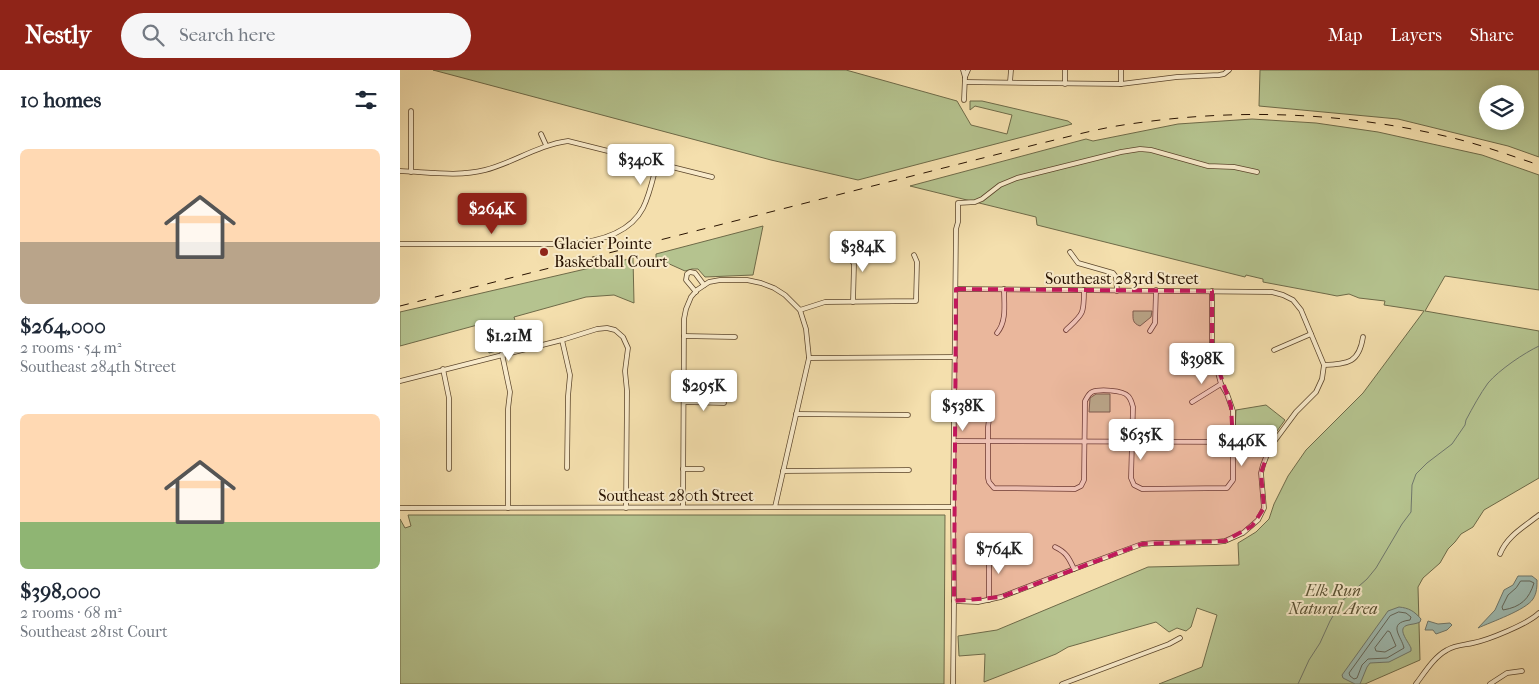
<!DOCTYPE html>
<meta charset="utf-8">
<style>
body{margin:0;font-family:"IM FELL French Canon",serif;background:#f6f6f7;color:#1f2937;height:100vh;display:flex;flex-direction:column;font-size:19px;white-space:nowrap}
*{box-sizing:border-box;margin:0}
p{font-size:16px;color:#747a83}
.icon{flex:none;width:28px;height:28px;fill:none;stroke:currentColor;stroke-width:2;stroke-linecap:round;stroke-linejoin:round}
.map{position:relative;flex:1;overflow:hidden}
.side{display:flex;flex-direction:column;background:#fff;width:400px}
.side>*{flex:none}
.buttons{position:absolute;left:1079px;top:15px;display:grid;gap:10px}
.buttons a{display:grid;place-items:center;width:45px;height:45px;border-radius:50%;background:#fff;box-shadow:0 2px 12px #0003;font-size:25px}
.price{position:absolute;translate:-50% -42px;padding:0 11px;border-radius:5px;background:#fff;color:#222;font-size:16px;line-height:32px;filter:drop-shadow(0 1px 2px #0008)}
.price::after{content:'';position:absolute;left:50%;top:30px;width:15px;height:11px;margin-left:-8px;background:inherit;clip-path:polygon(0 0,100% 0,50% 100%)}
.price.selected{background:#8f2418;color:#fff}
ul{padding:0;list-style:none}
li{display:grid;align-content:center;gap:10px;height:265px;padding:0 20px}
li span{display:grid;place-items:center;height:155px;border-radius:8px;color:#555}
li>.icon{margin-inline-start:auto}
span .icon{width:90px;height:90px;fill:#fffc;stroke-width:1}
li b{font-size:21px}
h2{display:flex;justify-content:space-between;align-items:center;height:60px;padding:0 20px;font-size:21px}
header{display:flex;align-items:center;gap:30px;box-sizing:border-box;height:70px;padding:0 25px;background:#8f2418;color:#fff}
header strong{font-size:24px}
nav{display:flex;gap:28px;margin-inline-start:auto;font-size:18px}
.search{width:350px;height:45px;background:#f6f6f7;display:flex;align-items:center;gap:12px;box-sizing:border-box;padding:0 18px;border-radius:28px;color:#747a83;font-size:19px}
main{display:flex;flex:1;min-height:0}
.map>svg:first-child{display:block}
.green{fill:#b5c38f;stroke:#6e6a48;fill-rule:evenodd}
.water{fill:#9ebbb2;stroke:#6f776b}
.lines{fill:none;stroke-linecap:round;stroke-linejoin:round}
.shore{stroke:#636659;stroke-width:1}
.stream{stroke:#6f776b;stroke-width:1}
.street-casing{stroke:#5b452b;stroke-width:5.5}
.street{stroke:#f8eaca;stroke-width:4}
.rail{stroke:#281200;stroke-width:1;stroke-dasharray:9 9;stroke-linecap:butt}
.marked{fill:#c2185b;fill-opacity:0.2;stroke:#c2185b;stroke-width:4;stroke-dasharray:10 6;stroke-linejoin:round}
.poi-dot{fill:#8f2418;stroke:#f8eaca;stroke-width:2}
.labels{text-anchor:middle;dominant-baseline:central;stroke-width:4;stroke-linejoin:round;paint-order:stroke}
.poi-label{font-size:16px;fill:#281200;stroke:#f8eaca;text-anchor:start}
.street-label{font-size:16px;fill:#281200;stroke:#f8eaca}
.park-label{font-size:16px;font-style:italic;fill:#595032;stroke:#f8eaca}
</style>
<header>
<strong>Nestly</strong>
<div class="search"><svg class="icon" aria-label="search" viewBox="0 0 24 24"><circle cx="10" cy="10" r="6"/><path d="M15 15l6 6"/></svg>Search here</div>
<nav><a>Map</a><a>Layers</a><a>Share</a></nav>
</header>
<main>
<section class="side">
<h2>10 homes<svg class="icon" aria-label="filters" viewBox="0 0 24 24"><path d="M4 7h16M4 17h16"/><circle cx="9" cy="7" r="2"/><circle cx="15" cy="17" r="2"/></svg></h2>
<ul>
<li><span style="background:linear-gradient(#ffd9b3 60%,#b9a48a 0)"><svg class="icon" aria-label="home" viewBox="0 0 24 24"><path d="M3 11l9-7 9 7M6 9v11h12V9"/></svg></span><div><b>$264,000</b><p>2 rooms · 54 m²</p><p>Southeast 284th Street</p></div></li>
<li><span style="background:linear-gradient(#ffd9b3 70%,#8fb573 0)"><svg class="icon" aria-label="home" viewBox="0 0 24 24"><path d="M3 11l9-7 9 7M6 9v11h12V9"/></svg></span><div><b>$398,000</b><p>2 rooms · 68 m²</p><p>Southeast 281st Court</p></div></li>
</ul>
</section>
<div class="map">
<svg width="1139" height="614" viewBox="0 0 1139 614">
<rect width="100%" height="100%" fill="#f4dfad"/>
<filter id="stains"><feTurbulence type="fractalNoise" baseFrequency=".004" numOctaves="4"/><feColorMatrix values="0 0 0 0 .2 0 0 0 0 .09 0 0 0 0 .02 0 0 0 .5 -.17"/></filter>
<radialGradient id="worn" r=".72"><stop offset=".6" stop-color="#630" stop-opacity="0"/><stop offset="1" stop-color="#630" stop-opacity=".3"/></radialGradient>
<g class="green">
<polygon points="33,0 446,0 557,31 571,55 607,64 612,45 575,36 570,40 570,31 582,31 668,51 672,54 458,110 371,90"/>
<path d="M860 0H1139V87L1108 76 998 49 859 36ZM1088 24H1115V51H1088Z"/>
<polygon points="852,49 916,53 978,62 1082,85 1139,105 1139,220 1045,206 1025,241 1139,261 1139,408 1084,440 1073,457 1061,464 1055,472 1048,479 1040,493 1023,508 1018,517 1020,590 965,614 759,614 802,597 817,545 797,538 791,557 786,561 777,558 769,562 756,552 668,577 656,584 584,612 585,584 559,586 558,566 597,560 748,497 839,495 838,473 856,462 869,449 874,434 888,406 906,380 963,323 1024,241 984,235 985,231 959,228 949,224 937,226 927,224 863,212 863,209 846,205 845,207 637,155 636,147 510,116 686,69 693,71 778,54"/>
<polygon points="363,156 353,205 305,207 298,199 292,199 285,201 256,188 256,184"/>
<polygon points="233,188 234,233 214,225 186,227 114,247 122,274 89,283 81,254 0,276 0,242"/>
<path d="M733 241H752L751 247 740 256C732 253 733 249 733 241Z"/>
<polygon points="696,324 710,324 710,342 689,342 690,328"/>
<polygon points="866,335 885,350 869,372 839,368 835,362 836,340"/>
<polygon points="8,445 545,445 544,614 0,614 0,449 5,458 11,456"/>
</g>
<g class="water">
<path d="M1118 506H1132L1137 510C1137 516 1137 523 1133 529 1126 540 1091 552 1078 558L1095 540 1104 520 1113 515Z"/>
<path d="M999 537C1009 538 1014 541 1021 549L1020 552C1016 554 1012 554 1008 555 996 558 1008 571 1011 578V581L989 592 970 593 967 597 960 614H955L943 608 942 605 988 541Z"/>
<polygon points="1028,551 1038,554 1050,553 1052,555 1047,560 1036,564 1033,560 1025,560"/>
</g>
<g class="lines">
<g class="shore">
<path d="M1121 511H1130L1134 513C1129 529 1121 537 1103 540L1102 537 1108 525 1116 518Z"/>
<path d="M999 542 1006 543 1011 547 1010 550C986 553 1002 567 1004 578L987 588 968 589 962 595 957 608 954 609 950 606 949 603 990 546Z"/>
<polygon points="988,561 990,562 996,576 985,582 976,581 975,578"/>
</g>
<path class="stream" d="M898 614 909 590 920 573 930 551 942 531 967 509 976 498 1002 454 1011 442 1012 415 1016 404 1027 393 1052 374 1065 355 1066 350C1073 337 1080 324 1088 313 1099 300 1124 283 1139 276"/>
<g class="street-casing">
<g id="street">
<polyline points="563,0 565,7 568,0"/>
<polyline points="565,12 721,14 777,7 819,5 824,4 829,0"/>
<polyline points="610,12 611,0"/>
<polyline points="665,14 665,0"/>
<polyline points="721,14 721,0"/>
<polyline points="564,30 565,7"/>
<polyline points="11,41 11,102"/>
<polyline points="141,64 146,75"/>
<path d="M0 101C28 102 58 107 85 100 113 93 138 75 168 71L312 107"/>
<path d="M0 174H168C196 172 229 165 243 138 250 124 253 108 257 93"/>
<polyline points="447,182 454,194 453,232"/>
<polyline points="670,182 678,193 713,203 716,207 717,221"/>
<polyline points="296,222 286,210 287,204 290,202 295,203 304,215"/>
<polyline points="400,240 425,232 516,231 517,192 514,185"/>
<path d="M666 260C683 244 684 245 684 220"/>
<polyline points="750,261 755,253 756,220"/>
<path d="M597 263C607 251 604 234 604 219"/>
<polyline points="284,266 335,267"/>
<polyline points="162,270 170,305 168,326 167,398"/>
<polyline points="874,280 911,264"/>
<polyline points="102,284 110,322 108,339 108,438"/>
<polyline points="409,288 555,287"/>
<path d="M924 295C948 294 959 293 963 267"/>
<polyline points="43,299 49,328 49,399"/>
<polyline points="0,311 162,270 197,259 207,258 215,260 223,267 228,278 225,301 227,321 226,438"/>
<path d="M587 328 590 342 588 357V408L589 412 594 418 675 419 681 416 684 410 685 331C687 328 688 324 692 322 699 319 723 320 728 326 731 329 732 333 733 337L731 408 734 415 742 419 827 418 833 410V341L827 324 821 314 812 280V221"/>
<polyline points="284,332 324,333"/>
<polyline points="792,332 821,314"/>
<polyline points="396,344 508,345"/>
<polyline points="554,371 854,372 870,377"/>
<polyline points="283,399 302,399"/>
<polyline points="383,401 509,400"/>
<polyline points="283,437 284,249 286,239 291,227 297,220 309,212 320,210 347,210 361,213 374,218 385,225 400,240 406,259 409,288 375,437"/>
<polyline points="0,438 553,437"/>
<path d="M655 477C666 482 669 488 674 499"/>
<path d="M1100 484C1107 466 1124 457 1139 445"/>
<polyline points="589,530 589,493 593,478"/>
<polyline points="554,531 578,532 601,527 674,499 742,474 755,473 816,472 825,471 843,463 858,450 864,438 861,403 863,395 870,377 896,342 916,322 922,309 924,295 901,240 893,230 883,225 872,222 556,219"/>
<polyline points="553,614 554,531 553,437 556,159 558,152 558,133 575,132 582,129 600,115 617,108 721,82 740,79 751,80 808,96 834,97 857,102"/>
<polyline points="662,614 769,574 780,568"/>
<path d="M1016 614C1025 602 1034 587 1047 580 1055 575 1064 575 1073 573 1088 570 1128 554 1139 543"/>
<polyline points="1090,614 1107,603 1122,601"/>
</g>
</g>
<use href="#street" class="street"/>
<path class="rail" d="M0 236 638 74C668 67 699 58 730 54 837 38 944 42 1049 67 1079 74 1109 85 1139 95"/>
</g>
<path class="marked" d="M556 219 812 221V280L831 336 833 372 870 377 861 403 864 438 852 456 825 471 742 474 601 527 554 531Z"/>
<circle class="poi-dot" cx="144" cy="182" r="5"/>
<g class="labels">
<g class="poi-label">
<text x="154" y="173">Glacier Pointe<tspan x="154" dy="18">Basketball Court</tspan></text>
</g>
<g class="street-label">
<text x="722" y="208">Southeast 283rd Street</text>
<text x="276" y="425">Southeast 280th Street</text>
</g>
<g class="park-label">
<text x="933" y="520">Elk Run<tspan x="933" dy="18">Natural Area</tspan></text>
</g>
</g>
<rect width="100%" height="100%" filter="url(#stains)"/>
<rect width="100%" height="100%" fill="url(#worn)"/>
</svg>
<div class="buttons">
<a><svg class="icon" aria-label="layers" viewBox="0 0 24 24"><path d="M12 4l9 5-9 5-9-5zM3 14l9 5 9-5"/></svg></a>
</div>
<b class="price" style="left:241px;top:116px">$340K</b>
<b class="price selected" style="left:92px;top:165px">$264K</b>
<b class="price" style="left:463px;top:203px">$384K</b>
<b class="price" style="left:109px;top:292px">$1.21M</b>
<b class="price" style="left:802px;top:315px">$398K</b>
<b class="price" style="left:304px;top:342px">$295K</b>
<b class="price" style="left:563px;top:362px">$538K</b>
<b class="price" style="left:741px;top:391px">$635K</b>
<b class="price" style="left:842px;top:397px">$446K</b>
<b class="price" style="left:599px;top:505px">$764K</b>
</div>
</main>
